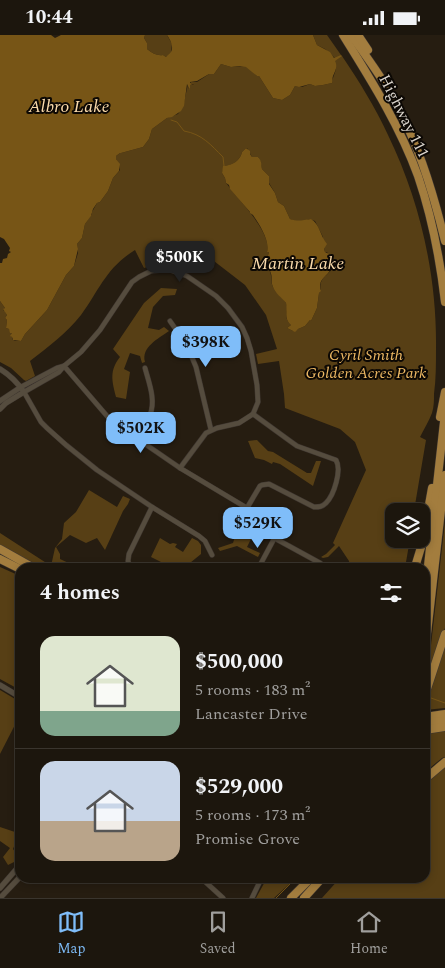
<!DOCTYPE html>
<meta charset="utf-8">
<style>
body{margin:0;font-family:Spectral,serif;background:#29231b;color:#f1f3f6;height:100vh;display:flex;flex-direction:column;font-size:19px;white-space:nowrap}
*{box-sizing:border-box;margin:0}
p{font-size:16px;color:#a09f9d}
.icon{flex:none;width:28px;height:28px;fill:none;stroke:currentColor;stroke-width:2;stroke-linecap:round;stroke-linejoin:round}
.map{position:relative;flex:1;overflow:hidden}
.side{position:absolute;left:15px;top:528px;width:415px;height:320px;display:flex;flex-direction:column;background:#1c160d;border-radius:15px;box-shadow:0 2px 8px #0003,0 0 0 1px #3a352e}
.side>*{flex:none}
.controls{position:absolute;left:385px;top:468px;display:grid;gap:10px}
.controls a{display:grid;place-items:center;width:45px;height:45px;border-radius:10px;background:#1c160d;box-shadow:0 2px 8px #0003,0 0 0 1px #3a352e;font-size:25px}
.price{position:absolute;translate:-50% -42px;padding:0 11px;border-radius:10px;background:#7fbdf9;color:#111;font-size:16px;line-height:32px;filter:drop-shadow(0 1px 2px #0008)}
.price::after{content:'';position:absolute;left:50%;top:30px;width:15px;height:11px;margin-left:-8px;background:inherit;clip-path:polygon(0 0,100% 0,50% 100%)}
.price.current{background:#222;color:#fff}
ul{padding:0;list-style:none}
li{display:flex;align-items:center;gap:15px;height:125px;padding:0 25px}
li+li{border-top:1px solid #3a352e}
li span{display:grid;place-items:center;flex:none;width:140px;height:100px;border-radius:15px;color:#555}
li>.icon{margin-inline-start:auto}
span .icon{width:60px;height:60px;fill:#fffc;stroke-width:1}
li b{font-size:21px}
h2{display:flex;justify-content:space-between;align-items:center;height:60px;padding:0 25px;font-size:21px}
.status{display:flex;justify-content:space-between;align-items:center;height:35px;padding:0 25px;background:#1c160d;direction:ltr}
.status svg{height:14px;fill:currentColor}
.tabs{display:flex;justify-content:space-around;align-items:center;height:70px;border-top:1px solid #3a352e;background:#1c160d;font-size:14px;color:#a09f9d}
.tabs a{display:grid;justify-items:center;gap:2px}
.tabs .current{color:#7fbdf9}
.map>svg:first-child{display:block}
.green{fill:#573f15;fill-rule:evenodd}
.water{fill:#775516}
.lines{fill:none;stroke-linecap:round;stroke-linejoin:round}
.stream{stroke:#775516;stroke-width:1}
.minor-casing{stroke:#403832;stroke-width:5.5}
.tertiary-casing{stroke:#403832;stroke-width:6}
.motorway-casing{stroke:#403832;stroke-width:9}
.minor{stroke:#554c3e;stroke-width:4.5}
.tertiary{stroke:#554c3e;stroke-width:5}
.motorway{stroke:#a37d3e;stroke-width:8}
.labels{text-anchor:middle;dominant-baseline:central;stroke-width:4;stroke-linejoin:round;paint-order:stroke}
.street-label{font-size:16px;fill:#dad4cc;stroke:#0c0804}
.park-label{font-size:16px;font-style:italic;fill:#ecb863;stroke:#0c0804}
.water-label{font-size:18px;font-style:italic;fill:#fadaab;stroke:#0c0804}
</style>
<div class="status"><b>10:44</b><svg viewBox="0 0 49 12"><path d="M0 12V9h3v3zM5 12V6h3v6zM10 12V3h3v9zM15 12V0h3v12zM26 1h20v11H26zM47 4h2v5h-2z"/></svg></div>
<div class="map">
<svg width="445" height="863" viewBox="0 0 445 863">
<rect width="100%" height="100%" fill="#261d11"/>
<g class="green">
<path d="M145 0H167L172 9 171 18 166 22 163 20C157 21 152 18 147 14V8L144 3Z"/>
<path d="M313 0H327L341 20 340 21H342C359 46 375 72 388 100 420 166 437 240 436 314 436 329 436 344 434 359 434 365 434 372 432 378 429 386 424 394 420 402L426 405 414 476H394V504H410L406 527 403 532H350L349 526 339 511 328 522 323 523 321 522 326 519 335 510 333 508 366 435 355 407 340 394 285 373 284 359 279 326 258 329 256 319 277 314 266 280 245 250 188 206 160 207 161 228 144 233 135 215C106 233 100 254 81 280 67 298 48 312 30 326L35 341 26 346 24 345 11 333 0 327V266L5 273 3 275 5 276 7 280 5 283 7 285 6 293 9 294 12 298 11 301 12 302V304L15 306H21L25 299 47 275 66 240 74 231 78 218 77 209 82 203 85 189 92 179V177L97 168 100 167 108 156 113 143 120 135 119 129 116 124V121L120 118H121L143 112 149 104 152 94 167 83 178 79 180 76 183 72 188 49 189 54H190V50H194L190 47H197L209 39H214L221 29 231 32 244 31 248 32 257 41H259L273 63 282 65 290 60 295 51 302 52 310 49 315 51 323 50 332 48C333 39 339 34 334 26L336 24 325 14 317 10ZM246 113H247L252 122H258C261 126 261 129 262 134L269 141V148L275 158 278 167 284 171 290 184 295 186H305L309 184 315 186 323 202V205L326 209 324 214 325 217H327L329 221 333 225V233C327 241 318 244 321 255L319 258 317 273 311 286 310 285 305 291 293 296 287 293 291 290C281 279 290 277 286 268 283 262 276 259 273 252 270 246 273 240 268 233L269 227 267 224 269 217H267C272 200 244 170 233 157 230 154 229 151 226 148L225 143 222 138 224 131C233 130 240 126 242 117Z"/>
<path d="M161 253 177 254 175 260 163 261 153 272 148 293 159 295 164 292 169 296C158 304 141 312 145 327L142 328 140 321 130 318 124 334 130 337 126 364 116 362C112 346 109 336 120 322L113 314 144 268Z"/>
<polygon points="257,405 268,416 273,417 307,438 311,438 316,426 321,426 313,451 280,429 273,427 272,429 264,425 255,423 248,406"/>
<polygon points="89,455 117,472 123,461 130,464 128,469 123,476 105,515 97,503 86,508 70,500 56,512 60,519 60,524 77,532 38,532 0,511 0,498 51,531 55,513 62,504 64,488 76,477"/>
<path d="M245 479C253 483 255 482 257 492L247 512 260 518 258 522 237 511 220 516 218 513 233 508 237 495Z"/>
<polygon points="445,487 445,593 427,645"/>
<polygon points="160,503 170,509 173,508 177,509 175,512 183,517 192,503 198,506 201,510 201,519 185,532 171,532 151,522"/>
<polygon points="0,532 20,541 20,655 0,644"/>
<polygon points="445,602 445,673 425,675 425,670"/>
<polygon points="0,655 20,667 20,680 0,719"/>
<polygon points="445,696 445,722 442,723 425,737 425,699"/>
<polygon points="445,729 445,863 322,863 340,843 425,842 425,750 441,735"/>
<polygon points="18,783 20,784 20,812 15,809 13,814 19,822 16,826 8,830 3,822 10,813 0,806 0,792 15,797"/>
<polygon points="267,843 267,842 296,843 274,863 256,863"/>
</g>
<g class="water">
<path d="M0 0H51L55 3 61 0H145L144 3 147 8V14C152 18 157 21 163 20L166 22C167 20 170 19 171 17 174 12 170 4 167 0H313L317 10 330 17 334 23 341 20 342 21 335 26C338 32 335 36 333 41 332 43 333 46 332 48L323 50 315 51 310 49 299 52 295 51 290 60 282 65 273 63 259 41H257L246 32 240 31 231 32 221 29 214 39H209L197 46 190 47V48L194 49 190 50V55L187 49 184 71 181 76 172 82 167 83 152 94 149 104 143 112 121 118H120L116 121V124L120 129 119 136 113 143 108 156 100 167 97 168 93 174 91 181 85 189 82 203 77 209 78 214 74 231 66 240 47 275 25 299 21 306 13 305 12 302 10 301 12 298H10L9 294 6 293 7 285 5 283 7 280 3 274 5 273 0 266V228H2L3 224 7 223 8 219 11 217 9 216 10 213 4 204 0 202Z"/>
<path d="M246 113 250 116V119L252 122H258C262 126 261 129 262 134L269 141V149L275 158 278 167 284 171 290 184C299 187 302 185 311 184 320 189 320 201 327 209L324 214 325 217 329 219V221L333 225C333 242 316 241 321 256L319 258 317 273 311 286 310 285 305 291 298 294 295 297 287 293 291 290C283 282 288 277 286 268 282 263 275 258 273 252 270 245 274 240 268 233L269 227 267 224 269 217H267C270 205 259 189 253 180L250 178V177L230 154 229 150 226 148 225 143 222 138 223 131C233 130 240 126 242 117Z"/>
</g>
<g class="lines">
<g class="stream">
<path d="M171 85 177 87 184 96C202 99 211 110 223 122L224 131"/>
<polyline points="431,663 445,668"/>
<polyline points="276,863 297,842"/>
</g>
<g class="minor-casing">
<g id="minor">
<polyline points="170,286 184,306 191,320 196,332 211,395"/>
<polyline points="64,331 107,381 116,389 180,433 247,473 257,480 263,494 267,499 320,528 325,532"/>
<polyline points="21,352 57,333 64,331"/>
<path d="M135 403C140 396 147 388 150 380 156 365 149 348 145 333"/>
<polyline points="180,433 206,398 217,393 239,388 253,379 258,367 257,350 251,316 247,303 242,292 228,273 216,261 187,241 170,235 162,235 151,236 139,242 132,247 100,295 81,317 64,331 59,337 24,357 41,387 47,393 66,410 97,435 152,472 199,501 205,506 212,520"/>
<path d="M247 473 260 451 262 450 269 449 314 472C319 472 322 472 326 468 334 460 342 435 336 425L297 411 290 406 253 379"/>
<polyline points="130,532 128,526 129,519 152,472"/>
<polyline points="259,532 274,504"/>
<polyline points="200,842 223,863"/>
<polyline points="252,863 262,842"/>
</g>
</g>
<g class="tertiary-casing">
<g id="tertiary">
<path d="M0 334C10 340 17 347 24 357L6 368 0 374"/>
<polyline points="0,366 21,352"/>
<polyline points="0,650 20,662"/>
<polyline points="0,853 20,830"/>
<polyline points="0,863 20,842"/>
</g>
</g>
<g class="motorway-casing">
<g id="motorway">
<path d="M343 0C371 45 400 91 418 141 432 182 440 224 445 267"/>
<path d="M351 0C364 18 377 36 388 54 416 101 432 153 445 206"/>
<polyline points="358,0 368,15"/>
<polyline points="440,382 445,357"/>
<polyline points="0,514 32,532"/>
<polyline points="0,524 20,534"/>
<polyline points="415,532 422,509 432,453"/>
<polyline points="425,558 445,378"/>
<polyline points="425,616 445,440"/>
<polyline points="425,660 445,599"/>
<polyline points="425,682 445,679"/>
<polyline points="425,688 445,686"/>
<polyline points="425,695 445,692"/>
<polyline points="425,744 445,727"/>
<polyline points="291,863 312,842"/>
<polyline points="304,863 323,842"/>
</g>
</g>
<use href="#minor" class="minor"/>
<use href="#tertiary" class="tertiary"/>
<use href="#motorway" class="motorway"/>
</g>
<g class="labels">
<g class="street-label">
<text transform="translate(404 81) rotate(63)">Highway 111</text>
</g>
<g class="park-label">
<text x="366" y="320">Cyril Smith<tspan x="366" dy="18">Golden Acres Park</tspan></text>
</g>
<g class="water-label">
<text x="69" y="71">Albro Lake</text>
<text x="298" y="228">Martin Lake</text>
</g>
</g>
</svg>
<div class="controls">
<a><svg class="icon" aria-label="layers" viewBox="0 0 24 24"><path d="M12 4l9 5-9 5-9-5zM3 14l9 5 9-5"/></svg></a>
</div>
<b class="price current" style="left:180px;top:248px">$500K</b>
<b class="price" style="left:206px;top:333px">$398K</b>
<b class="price" style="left:141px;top:419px">$502K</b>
<b class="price" style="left:258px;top:514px">$529K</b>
<section class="side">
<h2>4 homes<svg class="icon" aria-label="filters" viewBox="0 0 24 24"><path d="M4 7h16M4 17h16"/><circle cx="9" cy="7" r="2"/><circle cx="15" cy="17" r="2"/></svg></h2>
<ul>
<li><span style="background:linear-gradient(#dfe7d0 75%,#7fa58c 0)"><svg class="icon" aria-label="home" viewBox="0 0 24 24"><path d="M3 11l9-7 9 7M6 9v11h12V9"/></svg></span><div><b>$500,000</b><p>5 rooms · 183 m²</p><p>Lancaster Drive</p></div></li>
<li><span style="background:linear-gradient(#c9d6e8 60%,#b9a48a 0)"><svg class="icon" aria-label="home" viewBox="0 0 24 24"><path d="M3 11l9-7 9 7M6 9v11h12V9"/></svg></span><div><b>$529,000</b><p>5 rooms · 173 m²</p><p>Promise Grove</p></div></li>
</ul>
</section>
</div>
<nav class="tabs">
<a class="current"><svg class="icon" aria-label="map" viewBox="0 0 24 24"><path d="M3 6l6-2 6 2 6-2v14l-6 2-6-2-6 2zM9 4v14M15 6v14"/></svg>Map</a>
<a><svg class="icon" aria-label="saved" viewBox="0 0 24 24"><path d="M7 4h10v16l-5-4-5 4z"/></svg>Saved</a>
<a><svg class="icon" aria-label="home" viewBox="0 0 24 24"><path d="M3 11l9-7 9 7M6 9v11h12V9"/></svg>Home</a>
</nav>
